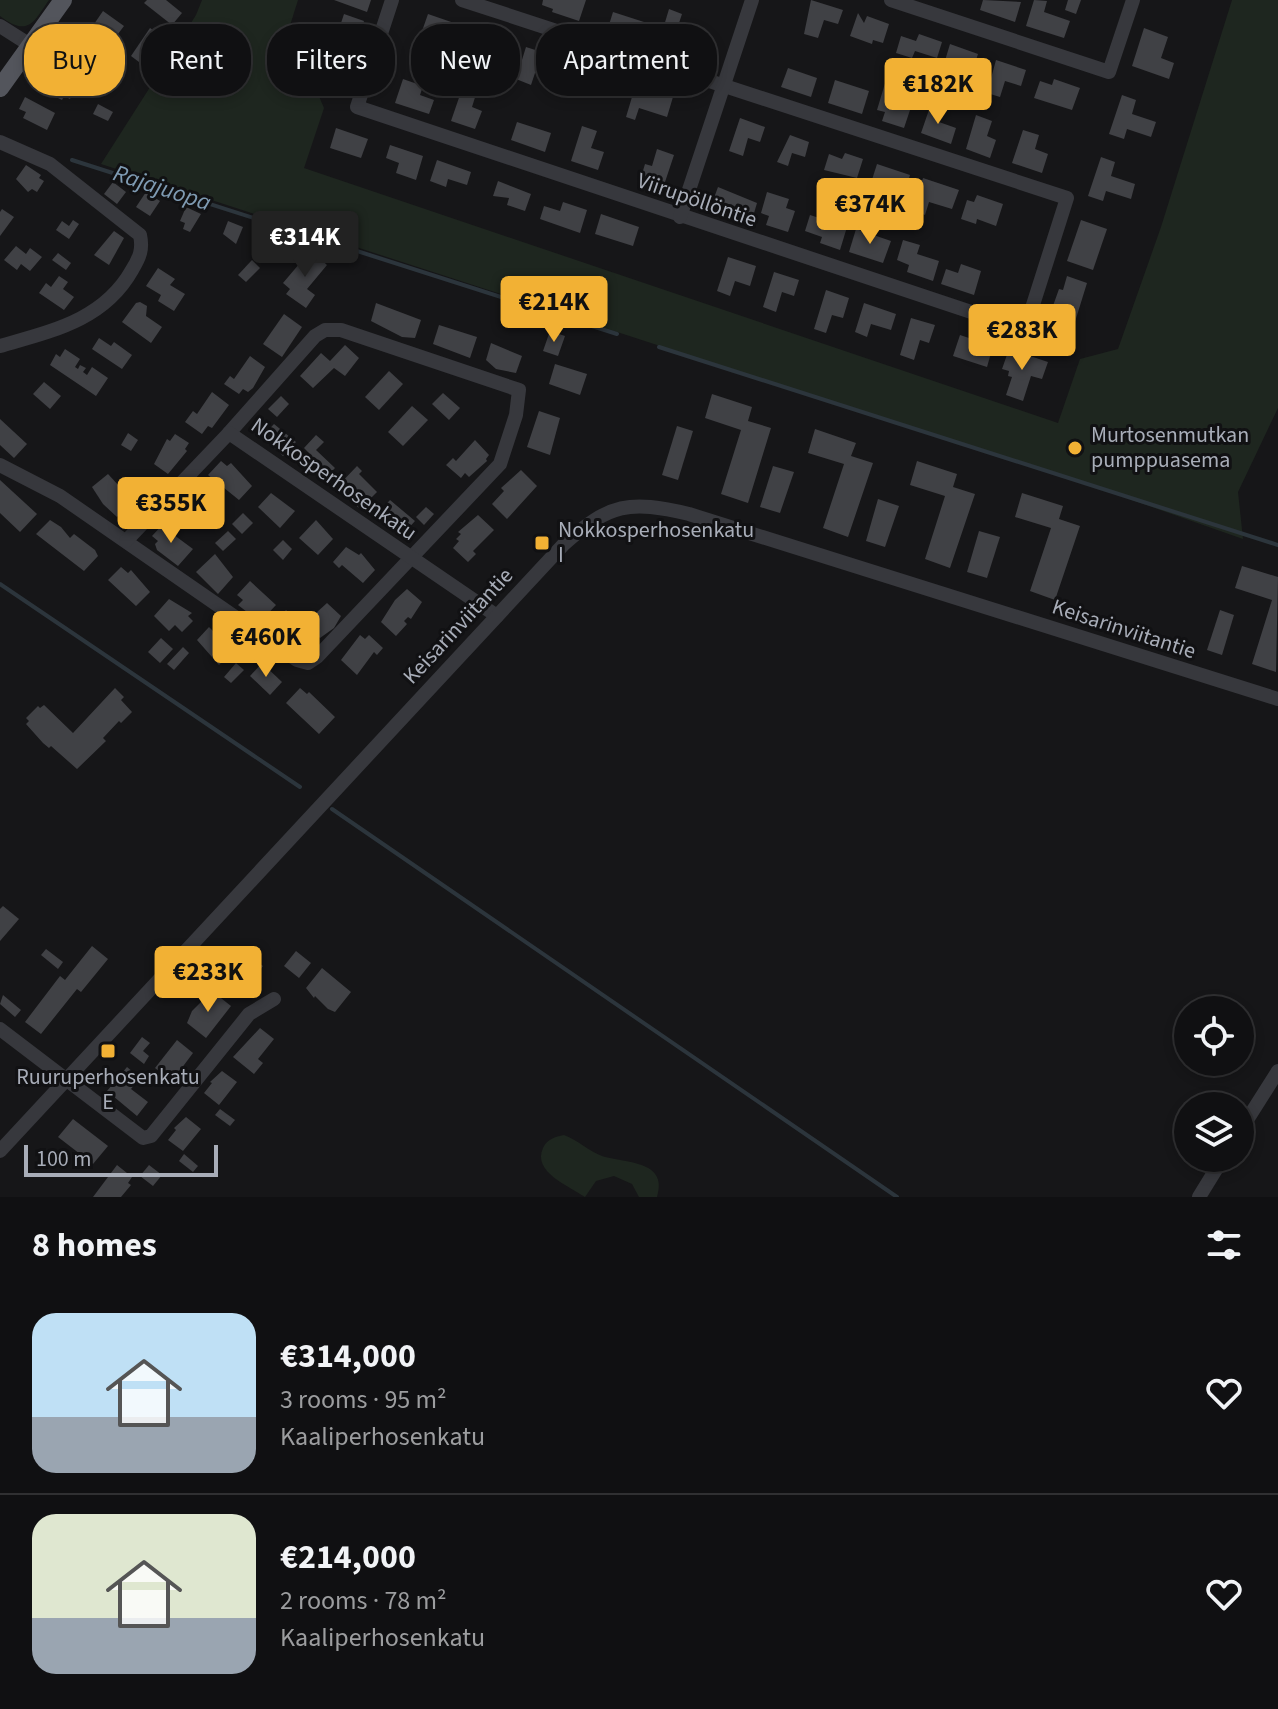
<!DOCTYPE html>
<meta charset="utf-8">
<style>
body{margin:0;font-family:"Source Sans 3",sans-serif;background:#19191b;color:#f1f3f6;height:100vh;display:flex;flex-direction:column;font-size:30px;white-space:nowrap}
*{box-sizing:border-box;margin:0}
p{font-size:26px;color:#9c9d9f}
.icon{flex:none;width:44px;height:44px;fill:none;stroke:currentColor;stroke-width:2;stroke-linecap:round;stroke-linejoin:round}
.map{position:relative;height:1197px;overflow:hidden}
.sheet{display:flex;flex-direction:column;background:#101012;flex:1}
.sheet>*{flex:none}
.hud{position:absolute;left:24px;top:24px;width:800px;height:72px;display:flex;gap:16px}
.buttons{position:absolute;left:1174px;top:996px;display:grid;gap:16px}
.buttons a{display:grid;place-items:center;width:80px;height:80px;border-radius:50%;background:#101012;box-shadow:0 4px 12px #0003,0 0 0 2px #303032;font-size:40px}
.scale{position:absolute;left:24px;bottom:20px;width:194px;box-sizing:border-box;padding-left:8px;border:4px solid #a8adb8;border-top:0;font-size:22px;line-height:28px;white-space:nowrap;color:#a8adb8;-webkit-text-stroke:6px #111113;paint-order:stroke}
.price{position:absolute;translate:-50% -68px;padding:0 18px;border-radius:8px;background:#f2b134;color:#111;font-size:26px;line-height:52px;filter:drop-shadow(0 2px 4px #0008)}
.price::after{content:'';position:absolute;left:50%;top:48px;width:24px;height:18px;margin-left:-12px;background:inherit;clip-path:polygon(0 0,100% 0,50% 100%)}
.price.selected{background:#222;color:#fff}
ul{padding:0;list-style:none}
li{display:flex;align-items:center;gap:24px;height:200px;padding:0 32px}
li+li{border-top:2px solid #303032}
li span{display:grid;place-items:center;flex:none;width:224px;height:160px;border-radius:24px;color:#555}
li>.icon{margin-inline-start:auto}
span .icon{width:96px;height:96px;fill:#fffc;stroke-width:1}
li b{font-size:34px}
h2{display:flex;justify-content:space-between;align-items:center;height:96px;padding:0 32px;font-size:34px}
.tag{padding:0 28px;border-radius:32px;background:#101012;box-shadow:0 4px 12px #0003,0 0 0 2px #303032;font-size:28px;line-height:72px}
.tag.selected{background:#f2b134;color:#111}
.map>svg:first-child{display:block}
.green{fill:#1e261f}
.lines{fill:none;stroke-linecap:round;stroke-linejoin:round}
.stream{stroke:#2c353c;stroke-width:4}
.building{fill:#404145}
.minor{stroke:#37383d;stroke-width:14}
.major{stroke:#53555c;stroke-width:18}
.poi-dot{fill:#f2b134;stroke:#111113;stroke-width:3}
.labels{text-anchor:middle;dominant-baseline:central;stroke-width:6;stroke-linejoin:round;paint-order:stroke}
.street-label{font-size:22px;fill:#a8adb8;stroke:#111113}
.poi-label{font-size:22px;fill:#a8adb8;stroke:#111113;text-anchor:start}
.water-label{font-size:24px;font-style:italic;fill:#7f9bb3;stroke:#111113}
</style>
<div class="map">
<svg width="1278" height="1197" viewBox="0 0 1278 1197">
<rect width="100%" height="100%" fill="#161618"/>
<g class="green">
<path d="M0 0H49C34 21 29 38 0 16Z"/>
<polygon points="202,0 298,0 276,70 315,87 324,108 304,168 1058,423 1080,359 1118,349 1161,227 1232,0 1278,0 1278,408 1238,492 1243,539 1109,492 101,164 196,15"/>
<path d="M564 1135C578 1140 588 1151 602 1156 624 1163 669 1160 657 1197H639L632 1184 614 1176 596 1181 585 1197C569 1186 532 1172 543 1148 547 1139 555 1137 564 1135Z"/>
</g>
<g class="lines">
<g class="stream">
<polyline points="72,160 617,334"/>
<polyline points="659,347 1278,545"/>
<polyline points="0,584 300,787"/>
<polyline points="332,809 897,1197"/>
</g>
</g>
<g class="building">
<polygon points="147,0 166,0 182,13 172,25 144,3"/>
<polygon points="334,0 371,0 367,12"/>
<polygon points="543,0 586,0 579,21 552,12 553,9 542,5"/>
<polygon points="811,0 843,10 838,24 824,20 818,38 804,34"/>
<polygon points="983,0 1021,2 1015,22 980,10"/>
<polygon points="1034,0 1047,1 1044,12 1070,21 1064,38 1026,26"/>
<polygon points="1068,0 1081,0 1076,14 1065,10"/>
<polygon points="669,9 682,14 677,29 694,35 685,56 664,48 666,41 660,39"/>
<polygon points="103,11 124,26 112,42 92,27"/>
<polygon points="613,12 644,22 638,41 607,31"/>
<polygon points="858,13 864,23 867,16 889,24 883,43 873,40 872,44 850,36"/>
<polygon points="344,14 364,21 354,52 323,42 327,28 338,32"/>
<polygon points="428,14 457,24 449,46 421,34"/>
<polygon points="150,28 163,37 143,65 131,56"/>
<polygon points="1144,28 1168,37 1161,58 1174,63 1169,79 1132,66"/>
<polygon points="480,33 508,43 502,62 481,54 477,66 463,61 467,48 475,50"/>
<polygon points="919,34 942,42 937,58 915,51 912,58 896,53 901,36 916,41"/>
<polygon points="70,41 80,49 77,53 84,58 76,68 55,52 62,42 67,46"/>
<polygon points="950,44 978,54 972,72 955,67 945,86 938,84"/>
<polygon points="526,47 563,59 556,80 535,73 531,85 516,79"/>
<polygon points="327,50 345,57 342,66 349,69 342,92 318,85"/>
<polygon points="996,60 1026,70 1021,86 1005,81 1000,97 987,93"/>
<polygon points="581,66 620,77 613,96 592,89 590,97 573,91"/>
<polygon points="788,68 817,78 811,97 781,87"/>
<polygon points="44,71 75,87 70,99 64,96 62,100 36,87"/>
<polygon points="403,79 423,86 420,95 434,100 429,114 395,103"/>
<polygon points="1054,79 1080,88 1072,110 1034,98 1040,81 1052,85"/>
<polygon points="835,80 869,91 862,114 828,103"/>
<polygon points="886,80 902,85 899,93 914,98 904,128 882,121 885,112 877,110"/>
<polygon points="463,86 477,91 472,107 482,111 475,129 451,121"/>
<polygon points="635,87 673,97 667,117 639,108 635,120 626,117"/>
<polygon points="1122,95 1136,100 1132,114 1156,122 1151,137 1127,129 1124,139 1109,134"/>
<polygon points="25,97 55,113 47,130 23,118 26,112 19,109"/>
<polygon points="98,104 113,112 108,121 93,114"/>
<polygon points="931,104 943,108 939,122 956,128 951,144 921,133"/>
<polygon points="976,115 992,121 987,136 996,140 990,158 966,149"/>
<polygon points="740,118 765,127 760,142 748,138 743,156 729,151"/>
<polygon points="517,122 551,133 545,152 511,140"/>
<polygon points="582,126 597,131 591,148 604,152 598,170 571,161"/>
<polygon points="336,128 368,139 361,158 330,148"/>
<polygon points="1023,130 1039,135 1035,149 1048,154 1042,173 1012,163"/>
<polygon points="790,135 809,142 805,157 792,153 788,166 777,162"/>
<polygon points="390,145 423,156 416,180 396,173 399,163 386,158"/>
<polygon points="657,149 674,155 662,191 639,184 645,164 652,166"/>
<polygon points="845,153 863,159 857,178 824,170 829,154 842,159"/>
<polygon points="1101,157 1115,162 1111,176 1135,184 1131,199 1106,191 1103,201 1088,196"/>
<polygon points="437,160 471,172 467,185 448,179 446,187 430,181"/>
<polygon points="877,164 910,175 903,197 870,186"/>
<polygon points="26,165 41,175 39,178 44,181 37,192 32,189 28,192 16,179"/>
<polygon points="923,178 959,190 952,209 929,202 925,215 913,210"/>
<polygon points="498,181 531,194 525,211 507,205 509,198 493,196"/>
<polygon points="113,182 126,192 117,204 104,194"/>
<polygon points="718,187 757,203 752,220 711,206"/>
<polygon points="146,192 160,201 150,216 136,207"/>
<polygon points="767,192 789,199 786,208 795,211 788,232 766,225 769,216 761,213"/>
<polygon points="977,195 1003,204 996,226 977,219 976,224 961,219 967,200 974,202"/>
<polygon points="563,202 587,210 580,233 540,219 544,206 560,211"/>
<polygon points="186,207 201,214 190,232 183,229 185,223 180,221"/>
<polygon points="2,209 14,217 0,236 0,212"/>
<polygon points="601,214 639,227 633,246 595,234"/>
<polygon points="810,215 847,227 840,250 820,243 822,237 805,231"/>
<polygon points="73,220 79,224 69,239 56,230 62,221 69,226"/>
<polygon points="1081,220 1107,229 1093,270 1067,261"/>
<polygon points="228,221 243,227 236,244 223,234"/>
<polygon points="856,229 891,241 883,263 849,252"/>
<polygon points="114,231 124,238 109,265 94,255"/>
<polygon points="266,233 281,240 276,250 261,244"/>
<polygon points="903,240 920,245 917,254 939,261 933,281 907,272 909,265 897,260"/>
<polygon points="16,246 26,254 30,248 42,257 30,271 21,264 17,270 4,260"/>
<polygon points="311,250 327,265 307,289 315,295 306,308 286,294 290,289 283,283"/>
<polygon points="58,253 71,263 66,270 52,260"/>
<polygon points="728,257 756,266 750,286 735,281 730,296 717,291"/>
<polygon points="252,260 260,268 246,282 238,275"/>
<polygon points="961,264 981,271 974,295 941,284 946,269 958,273"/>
<polygon points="158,268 175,279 170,285 185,294 174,311 158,301 161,295 146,286"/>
<polygon points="774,272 799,280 794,296 782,292 776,312 763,307"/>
<polygon points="59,276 68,282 63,289 74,297 64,310 39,293 46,283 51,287"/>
<polygon points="1067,276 1087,283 1074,325 1049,317 1059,289 1063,290"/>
<polygon points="826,290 849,298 843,318 832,315 826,333 814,329"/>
<polygon points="140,302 147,306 146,316 162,327 151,343 122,322 136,303"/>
<polygon points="376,303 421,320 415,338 402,337 371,321"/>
<polygon points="864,303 896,314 891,330 871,324 867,337 855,332"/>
<polygon points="284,314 302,327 282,357 263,344"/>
<polygon points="911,318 935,325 929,343 920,340 914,360 900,355"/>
<polygon points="439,325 477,337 470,358 433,344"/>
<polygon points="550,331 565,336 558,356 543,351"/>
<polygon points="960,335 993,346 987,367 953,356"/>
<polygon points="99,338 111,346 114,342 132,355 122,369 92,349"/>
<polygon points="491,343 522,356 516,373 496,369 486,360"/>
<polygon points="345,345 359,358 345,376 334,368 313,388 300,376 321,353 330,361"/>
<polygon points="65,349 80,359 75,367 78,369 80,365 86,368 83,372 87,375 92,367 108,378 96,396 50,365 56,354 60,357"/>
<polygon points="1009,349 1048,362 1042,379 1031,376 1023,401 1006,395 1012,377 1008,376 1009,371 1002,369"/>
<polygon points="250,356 265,367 253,388 248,392 243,389 239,394 224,384 230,376 234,379"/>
<polygon points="555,364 587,374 580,395 549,384"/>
<polygon points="389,371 403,384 379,410 365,397"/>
<polygon points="44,382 61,396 50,409 33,394"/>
<polygon points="212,392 229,405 212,428 208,426 202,434 185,422 193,411 197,414"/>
<polygon points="443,393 460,408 449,420 432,404"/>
<polygon points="712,394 752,407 748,421 771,428 748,503 721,494 741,430 705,418"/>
<polygon points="281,396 289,404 277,417 268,409"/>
<polygon points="412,406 428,420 403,446 388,432"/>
<polygon points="539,411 560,418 550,455 527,447"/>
<polygon points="0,419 27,444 14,458 0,445"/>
<polygon points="274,424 296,442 283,456 262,437"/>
<polygon points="677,426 693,431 678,480 662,475"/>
<polygon points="815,429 856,443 851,456 873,463 848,537 823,528 844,464 808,453"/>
<polygon points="128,433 138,440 131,451 121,445"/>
<polygon points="175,434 189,443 185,449 187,451 168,474 154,464 167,439 170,441"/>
<polygon points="316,435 324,442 316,450 335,468 322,481 302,461 309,453 304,448"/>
<polygon points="475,440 489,455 486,459 487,461 469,477 465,473 461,478 446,465 453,458 456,461"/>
<polygon points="221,461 227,466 231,463 252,486 239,500 208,475"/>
<polygon points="917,461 957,474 953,487 975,494 950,568 925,559 945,496 910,485"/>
<polygon points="357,466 362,471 359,474 377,492 360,509 337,487"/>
<polygon points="773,466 794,472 780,513 760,507"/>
<polygon points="521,470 537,486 507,519 492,504 504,491 501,488"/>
<polygon points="108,474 132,500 117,517 103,504 92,487"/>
<polygon points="0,480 37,514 20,532 0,513"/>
<polygon points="271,493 295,511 280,528 258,507"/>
<polygon points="1022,493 1063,506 1059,519 1080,526 1055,600 1030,591 1051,528 1015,517"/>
<polygon points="878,499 899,506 885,547 866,541"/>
<polygon points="390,500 415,521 406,531 402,526 396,532 377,514"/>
<polygon points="426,507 434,514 424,525 416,517"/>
<polygon points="243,513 253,523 242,534 232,524"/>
<polygon points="478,515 494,530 473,551 476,554 468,562 453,548 459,541 456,539 461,534 458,532"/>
<polygon points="50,520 61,527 70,538 74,534 95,550 98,556 84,571 36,534"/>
<polygon points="316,520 333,539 318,555 299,538"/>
<polygon points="165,522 173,529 170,532 193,549 178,566 157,550 155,544 158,541 152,536"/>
<polygon points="228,531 236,539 223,551 215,543"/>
<polygon points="979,531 1000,537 987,578 967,572"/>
<polygon points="283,540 292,549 283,560 273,550"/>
<polygon points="346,547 359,555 361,553 375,570 363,583 342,565 339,568 333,562"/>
<polygon points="215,554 233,577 218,594 196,572"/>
<polygon points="1242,566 1278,577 1276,672 1252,664 1272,600 1235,588"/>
<polygon points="121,567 128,573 131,570 150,592 136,606 108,580"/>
<polygon points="250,581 276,605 260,622 238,605 243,600 237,595"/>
<polygon points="407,589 422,602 411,619 408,617 404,621 407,624 396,636 381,622 395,600"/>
<polygon points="169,599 192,613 188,616 193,621 182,632 175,625 169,631 154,616"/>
<polygon points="327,603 341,616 334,628 320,638 305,623"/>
<polygon points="286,610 296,619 281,634 272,625"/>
<polygon points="1220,610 1234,615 1222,655 1207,650"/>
<polygon points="209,627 217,635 220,633 233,650 219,665 197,640"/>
<polygon points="360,635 365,639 369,635 383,648 377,655 374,652 357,675 341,660"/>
<polygon points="161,638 173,649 160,663 148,652"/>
<polygon points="183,647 189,653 174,670 167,664"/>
<polygon points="236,663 244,670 231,683 224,677"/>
<polygon points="262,663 282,682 270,695 250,676"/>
<polygon points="115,688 124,697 121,700 132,712 121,723 119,721 103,738 106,741 77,769 51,746 49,748 43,743 26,724 29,721 26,718 38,706 40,708 44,705 73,733"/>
<polygon points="300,688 307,694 309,692 335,717 319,734 286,703"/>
<polygon points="3,906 19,919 0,941 0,909"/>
<polygon points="92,946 108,959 81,992 77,989 41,1034 25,1022 60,976 65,980"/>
<polygon points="46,949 63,962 58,969 41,955"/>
<polygon points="296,951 311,963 299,978 284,966"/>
<polygon points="248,955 263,966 241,996 225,983"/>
<polygon points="322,968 351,992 335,1012 328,1009 315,996 314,998 306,988"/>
<polygon points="212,991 231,1006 206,1038 187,1023 192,1011"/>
<polygon points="3,995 21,1010 15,1017 0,1004"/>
<polygon points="260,1028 274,1039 258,1059 263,1063 254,1074 233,1057"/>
<polygon points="142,1037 150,1043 143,1051 149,1056 144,1064 130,1053"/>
<polygon points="177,1040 193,1053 172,1081 155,1068"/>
<polygon points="127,1067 140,1078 131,1089 148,1102 137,1116 107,1091"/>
<polygon points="222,1071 237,1082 219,1105 204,1093 212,1083 210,1082"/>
<polygon points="220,1109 235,1120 230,1126 215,1115"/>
<polygon points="186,1117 201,1129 183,1151 168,1140 176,1130 174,1128"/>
<polygon points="73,1119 108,1146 93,1164 58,1137"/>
<polygon points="184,1154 198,1166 193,1172 179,1161"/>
<polygon points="117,1165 132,1177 128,1183 131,1185 121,1197 93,1197"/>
<polygon points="149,1165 162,1175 153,1186 140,1176"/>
</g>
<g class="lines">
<g class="minor">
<polyline points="392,0 357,107 1025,330 1067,198 462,0"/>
<polyline points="891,0 1109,72 1133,0"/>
<polyline points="0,26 30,45"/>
<path d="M0 142 50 164 140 235C143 249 140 257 132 270 104 320 52 331 0 346"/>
<polyline points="680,217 752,0"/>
<polyline points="0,465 60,496 297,660 308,663 317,657 500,464 516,415 519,390 341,330 325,330 315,336 229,433"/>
<polyline points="126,541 229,433 497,616"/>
<polyline points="0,1029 143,1138 151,1136 249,1014 274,999"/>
<polyline points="1240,1131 1278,1071"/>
<path d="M0 1151 564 544C610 503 629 500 689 514L1278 699"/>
<polyline points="1199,1197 1223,1158"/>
</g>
<polyline class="major" points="0,88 63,0"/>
</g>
<g class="poi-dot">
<circle cx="1075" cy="448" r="8"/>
<rect x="534" y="535" width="16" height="16" rx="4"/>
<rect x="100" y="1043" width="16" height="16" rx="4"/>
</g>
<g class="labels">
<g class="street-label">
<text transform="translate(697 200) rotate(19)">Viirupöllöntie</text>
<text transform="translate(334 479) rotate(35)">Nokkosperhosenkatu</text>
<text transform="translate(458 626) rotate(-47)">Keisarinviitantie</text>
<text transform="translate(1124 629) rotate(18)">Keisarinviitantie</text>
</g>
<g class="poi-label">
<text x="1091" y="435">Murtosenmutkan<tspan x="1091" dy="25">pumppuasema</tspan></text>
<text x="558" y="530">Nokkosperhosenkatu<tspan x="558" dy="25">I</tspan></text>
<text x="108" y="1077" text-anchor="middle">Ruuruperhosenkatu<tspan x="108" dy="25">E</tspan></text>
</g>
<g class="water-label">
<text transform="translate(162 188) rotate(18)">Rajajuopa</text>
</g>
</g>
</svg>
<div class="buttons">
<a><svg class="icon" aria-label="locate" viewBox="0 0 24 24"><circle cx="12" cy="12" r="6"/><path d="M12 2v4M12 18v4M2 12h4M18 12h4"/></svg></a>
<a><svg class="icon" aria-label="layers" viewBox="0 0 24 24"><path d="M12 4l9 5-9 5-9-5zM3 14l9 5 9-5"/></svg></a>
</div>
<div class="scale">100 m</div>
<b class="price" style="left:938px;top:126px">€182K</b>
<b class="price" style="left:870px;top:246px">€374K</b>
<b class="price selected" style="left:305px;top:279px">€314K</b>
<b class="price" style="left:554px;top:344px">€214K</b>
<b class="price" style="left:1022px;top:372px">€283K</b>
<b class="price" style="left:171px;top:545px">€355K</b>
<b class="price" style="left:266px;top:679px">€460K</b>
<b class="price" style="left:208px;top:1014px">€233K</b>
<div class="hud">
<a class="tag selected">Buy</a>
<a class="tag">Rent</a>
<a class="tag">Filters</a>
<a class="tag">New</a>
<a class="tag">Apartment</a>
</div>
</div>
<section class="sheet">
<h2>8 homes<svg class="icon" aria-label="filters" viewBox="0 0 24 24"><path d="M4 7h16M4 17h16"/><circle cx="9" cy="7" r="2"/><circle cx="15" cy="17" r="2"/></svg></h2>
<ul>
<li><span style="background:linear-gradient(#bfe0f5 65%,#9aa5b1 0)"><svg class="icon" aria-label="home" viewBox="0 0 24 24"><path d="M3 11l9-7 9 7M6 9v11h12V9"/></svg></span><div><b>€314,000</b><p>3 rooms · 95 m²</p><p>Kaaliperhosenkatu</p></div><svg class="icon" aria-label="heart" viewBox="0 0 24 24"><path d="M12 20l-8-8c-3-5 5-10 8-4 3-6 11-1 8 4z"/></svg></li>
<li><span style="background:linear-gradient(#dfe7d0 65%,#9aa5b1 0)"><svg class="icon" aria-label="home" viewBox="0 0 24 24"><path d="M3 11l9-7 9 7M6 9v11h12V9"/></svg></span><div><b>€214,000</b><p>2 rooms · 78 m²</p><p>Kaaliperhosenkatu</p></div><svg class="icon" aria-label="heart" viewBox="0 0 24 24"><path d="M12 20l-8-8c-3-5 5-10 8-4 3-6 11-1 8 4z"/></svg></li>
</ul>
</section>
